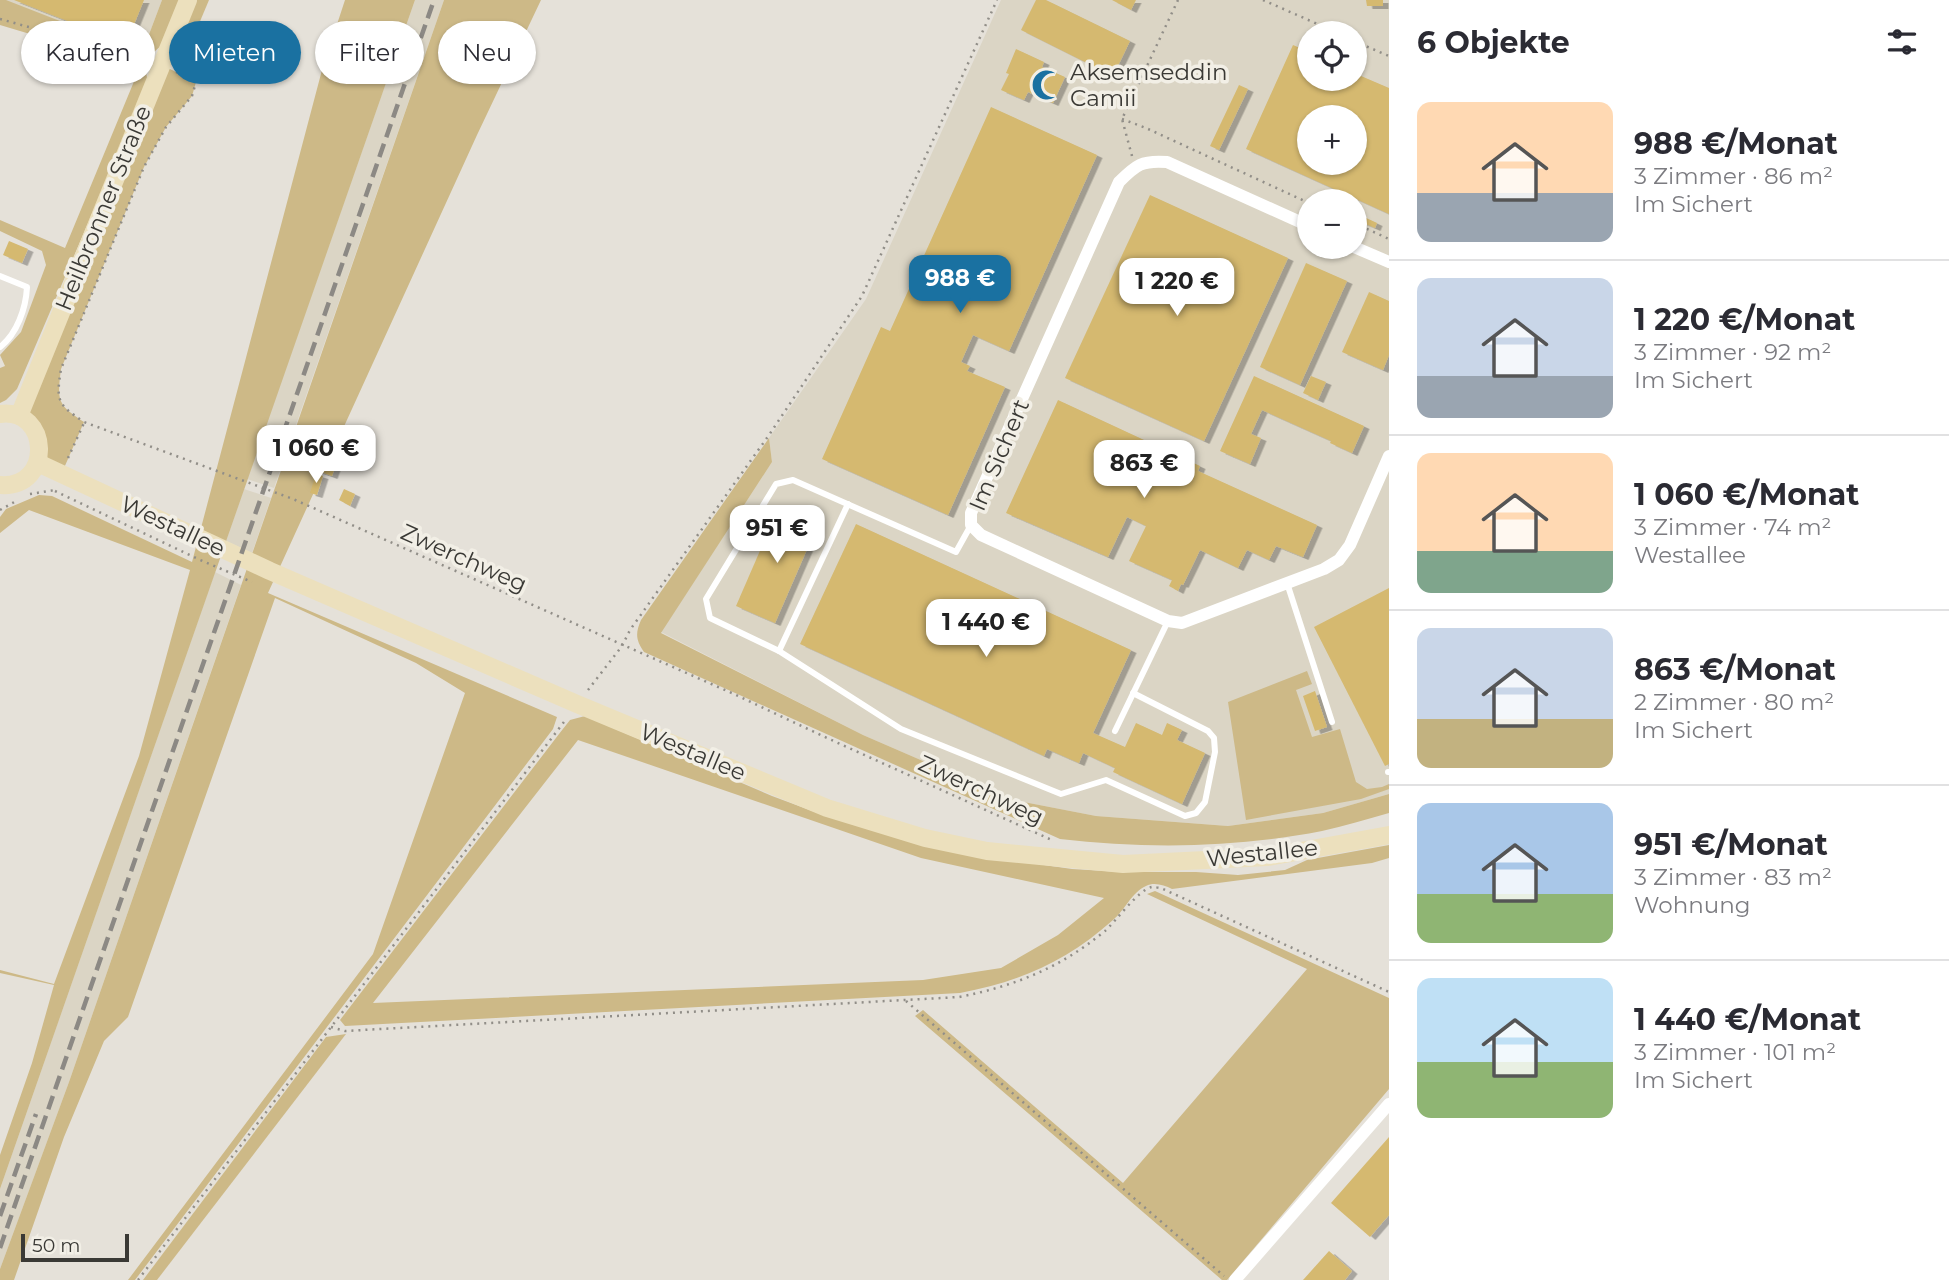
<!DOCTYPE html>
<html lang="de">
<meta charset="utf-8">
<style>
body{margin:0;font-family:Montserrat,sans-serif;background:#f2f2f3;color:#2b2b33;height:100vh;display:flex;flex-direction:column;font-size:26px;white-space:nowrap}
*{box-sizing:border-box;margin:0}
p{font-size:23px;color:#7c7c81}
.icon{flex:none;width:38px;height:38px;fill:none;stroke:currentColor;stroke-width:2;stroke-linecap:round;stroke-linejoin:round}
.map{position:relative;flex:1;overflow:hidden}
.sheet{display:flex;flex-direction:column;background:#fff;width:560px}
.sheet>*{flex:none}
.guide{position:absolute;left:21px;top:21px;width:665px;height:63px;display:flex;gap:14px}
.tools{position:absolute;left:1297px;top:21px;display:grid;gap:14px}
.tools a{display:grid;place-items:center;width:70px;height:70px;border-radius:50%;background:#fff;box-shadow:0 2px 5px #0004;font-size:35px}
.scale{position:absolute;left:21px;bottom:18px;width:108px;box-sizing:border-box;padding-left:7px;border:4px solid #3a3935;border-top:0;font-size:19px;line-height:24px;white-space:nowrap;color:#3a3935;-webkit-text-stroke:5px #f2efe6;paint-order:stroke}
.price{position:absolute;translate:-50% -60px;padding:0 16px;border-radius:14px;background:#fff;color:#222;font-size:23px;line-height:46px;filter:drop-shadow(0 2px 4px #0008)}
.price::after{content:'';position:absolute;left:50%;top:42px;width:21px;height:16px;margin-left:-10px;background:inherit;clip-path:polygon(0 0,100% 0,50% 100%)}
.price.on{background:#1a71a1;color:#fff}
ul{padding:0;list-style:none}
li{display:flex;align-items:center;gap:21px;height:175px;padding:0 28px}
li+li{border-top:2px solid #e1e1e2}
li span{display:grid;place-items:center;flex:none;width:196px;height:140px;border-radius:14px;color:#555}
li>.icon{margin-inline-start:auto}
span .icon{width:84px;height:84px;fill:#fffc;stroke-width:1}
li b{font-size:30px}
h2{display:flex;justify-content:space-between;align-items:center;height:84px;padding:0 28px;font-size:30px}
.chip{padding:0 24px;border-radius:32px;background:#fff;box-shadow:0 2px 5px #0004;font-size:24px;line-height:63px}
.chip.on{background:#1a71a1;color:#fff}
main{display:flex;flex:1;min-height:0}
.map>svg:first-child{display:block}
.built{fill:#dbd5c5;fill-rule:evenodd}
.green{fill:#cdb987;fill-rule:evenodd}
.building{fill:#d5b970;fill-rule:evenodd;filter:url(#shadow)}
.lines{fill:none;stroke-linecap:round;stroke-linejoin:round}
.path{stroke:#918e88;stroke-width:2.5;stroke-dasharray:2 5;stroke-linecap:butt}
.service{stroke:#fff;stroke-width:6}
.minor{stroke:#fff;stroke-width:12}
.secondary{stroke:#ece0bd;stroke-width:18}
.rail{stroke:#8c8984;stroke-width:4.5;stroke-dasharray:14 7;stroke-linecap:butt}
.labels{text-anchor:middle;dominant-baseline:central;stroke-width:7;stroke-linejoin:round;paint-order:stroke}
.poi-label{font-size:23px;fill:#3a3935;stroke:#f2efe6;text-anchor:start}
.street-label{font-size:23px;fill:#3a3935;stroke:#f2efe6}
</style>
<main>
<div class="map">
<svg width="1389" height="1280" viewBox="0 0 1389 1280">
<defs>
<filter id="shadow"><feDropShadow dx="5.5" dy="3" stdDeviation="0" flood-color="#0004"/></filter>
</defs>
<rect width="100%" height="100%" fill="#e5e1d9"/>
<g class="built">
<polygon points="4,0 162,0 142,53"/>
<polygon points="415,0 444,0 274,488 247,479"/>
<path d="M1001 0H1389V794L1323 813 1228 826 1096 816 1013 800 863 735 661 632 772 462 769 438 866 299ZM1309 33H1354V79H1309ZM1309 117H1354V163H1309ZM1309 201H1354V247H1309Z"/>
<polygon points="244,489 271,498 252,553 226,541"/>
<polygon points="215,572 241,585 69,1082 0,1269 0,1189"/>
</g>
<g class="green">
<polygon points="0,0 6,0 142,53 162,0 181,0 163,44 154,52 142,53 141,66 146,72 148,83 17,389 6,400 0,403 0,368 5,366 0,355 21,332 46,265 42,251 0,231 0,220 65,248 140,67 0,25"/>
<polygon points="197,0 209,0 185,57 176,51"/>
<polygon points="345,0 415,0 0,1189 0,1155 32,1063 54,985 0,973 0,970 54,984 139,756 190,570 29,510 0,533 0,517 6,509 39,495 52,496 192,562 322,70"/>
<polygon points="444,0 541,0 477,135 268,593 557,717 553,729 135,1280 128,1280 373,954 465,693 416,663 275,598 128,1017 104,1041 64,1137 14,1280 0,1280 0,1269 69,1082"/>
<path d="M162 65 196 82 192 96 166 127 144 167 61 369C57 401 57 404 84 422L61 475 40 450 19 416Z"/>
<path d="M769 438 772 462 661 633 863 735 1013 800 1096 816 1228 826 1323 813 1389 794V813C1367 819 1344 826 1322 831 1236 848 1146 849 1060 839L644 652C636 640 635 634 641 620Z"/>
<polygon points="1307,671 1312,684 1296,690 1312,737 1340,729 1356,782 1367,789 1382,787 1389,784 1389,789 1361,799 1246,820 1228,702"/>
<path d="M585 716 772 796 823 815 982 856 1072 869 1121 872H1196L1238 875 1285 870 1307 860 1389 845V858L1372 863 1172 889C1164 885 1154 882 1146 886 1132 892 1125 910 1113 920 1067 961 1020 982 960 993L345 1026 340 1020 559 734 570 720ZM578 740 921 858 1104 898 1058 935 1001 968 923 980 373 1003Z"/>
<polygon points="1155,891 1389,998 1389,1089 1227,1280 1222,1280 915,1016 923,1010 1123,1183 1307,969 1147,894"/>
<polygon points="346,1034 157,1280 143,1280 326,1037"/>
</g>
<g class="building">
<polygon points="14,0 144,0 126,44"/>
<polygon points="1036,0 1046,0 1130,41 1113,76 1021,30"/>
<polygon points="1112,0 1136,0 1131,10"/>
<polygon points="1366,0 1383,0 1383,6 1367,6"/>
<path d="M1293 45 1309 52V79H1354V73L1389 88V214L1246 149ZM1309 117H1354V163H1309Z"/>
<polygon points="1016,49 1044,62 1042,67 1065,77 1053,103 1028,92 1024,100 1001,90 1009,74 1006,73"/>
<polygon points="1239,85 1248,89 1219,150 1210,146"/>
<polygon points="991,107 1097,155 1009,351 973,335 961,362 970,366 967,371 1005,387 948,515 822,459 881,327 890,331"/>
<polygon points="1150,195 1288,258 1204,441 1065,378"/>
<polygon points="1364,217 1377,223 1375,228 1361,222"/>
<polygon points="9,241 28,249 22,263 3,255"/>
<polygon points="1306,263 1347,281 1300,385 1260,367"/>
<polygon points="1369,292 1389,301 1389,355 1383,370 1342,352"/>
<polygon points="1254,376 1364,426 1352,453 1330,443 1331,441 1262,410 1251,434 1261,438 1250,464 1220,451"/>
<polygon points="1311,376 1326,382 1318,400 1303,393"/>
<polygon points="1058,400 1200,466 1198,471 1317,525 1303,557 1276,546 1269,560 1247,550 1238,568 1200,550 1183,585 1181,584 1178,591 1169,586 1172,580 1129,561 1146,526 1127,517 1108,557 1006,513"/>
<polygon points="319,459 336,465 332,476 315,470"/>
<polygon points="316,474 323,476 317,495 310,493"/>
<polygon points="344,489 355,494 350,506 339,500"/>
<polygon points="779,507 818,524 775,623 736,606"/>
<polygon points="856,524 1131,650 1093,733 1125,747 1136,723 1162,735 1167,723 1182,730 1177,740 1205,753 1182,804 1113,772 1115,768 1083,753 1079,763 1047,749 1044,756 800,644"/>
<polygon points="1389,588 1389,764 1385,766 1314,627"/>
<polygon points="1315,691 1327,727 1315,731 1303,696"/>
<polygon points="1389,1137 1389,1215 1370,1237 1331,1203"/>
<polygon points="1329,1251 1352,1271 1345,1280 1303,1280"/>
</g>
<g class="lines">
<g class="path">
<polyline points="1263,0 1338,33"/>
<polyline points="0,19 147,60"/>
<polyline points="1354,41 1389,56"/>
<path d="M176 72 196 82 192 96 166 127 144 167 61 369C56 401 57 404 84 422L293 499 734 694 827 738 1054 841"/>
<polyline points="1122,119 1146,128 1309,203"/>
<polyline points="1132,156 1122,119 1178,0"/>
<polyline points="1354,223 1389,239"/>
<polyline points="68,458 84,423"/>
<polyline points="55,491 198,559 252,582"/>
<polyline points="30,494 55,490"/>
<polyline points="0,510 18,500"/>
<polyline points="588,690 622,646 630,630 769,435 862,296 997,0"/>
<polyline points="906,1001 1224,1276"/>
<path d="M331 1027 345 1031 959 997C1015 986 1060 968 1105 931 1116 921 1139 889 1152 887 1155 887 1161 888 1163 889L1389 992"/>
<polyline points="138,1280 567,718"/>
</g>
<g class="service">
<path d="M0 276 27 287C26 308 17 334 0 347"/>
<polyline points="971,525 956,552 793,480 776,484 706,599 710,618 779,651 901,729 1061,794 1106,780 1185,816 1196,813 1205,802 1215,752 1214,738 1208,731 1133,693"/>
<polyline points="1287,583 1332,722"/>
<polyline points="779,651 848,504"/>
<polyline points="1115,731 1168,621"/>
<polyline points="1388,772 1389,772"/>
</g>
<g class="minor">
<path d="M1309 226 1167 162C1142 160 1136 165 1119 182L971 513V525L981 535 1168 621 1182 623 1324 569 1339 560 1350 545 1389 456"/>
<polyline points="1354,247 1389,262"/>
<polyline points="1235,1280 1389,1104"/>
</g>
<g class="secondary">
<path d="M0 414C50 407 54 489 0 485"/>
<polyline points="19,416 188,0"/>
<polyline points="38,463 270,571 577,704 827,808 925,838 987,851 1123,864 1268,857 1389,835"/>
</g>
<g class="rail">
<polyline points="0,1216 36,1114"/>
<polyline points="0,1248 434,0"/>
</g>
</g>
<defs>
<g id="mosque-bare" transform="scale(2.415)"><path d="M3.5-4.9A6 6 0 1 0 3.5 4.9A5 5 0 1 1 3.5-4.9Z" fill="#1a71a1" stroke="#f2efe6" stroke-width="2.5" paint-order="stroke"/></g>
</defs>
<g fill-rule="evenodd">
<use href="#mosque-bare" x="1047" y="85"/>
</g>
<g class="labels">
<g class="poi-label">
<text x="1070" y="72">Aksemseddin<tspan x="1070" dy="26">Camii</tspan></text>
</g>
<g class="street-label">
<text transform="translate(103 208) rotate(-68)">Heilbronner Straße</text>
<text transform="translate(999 455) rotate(-67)">Im Sichert</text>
<text transform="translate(173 526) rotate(25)">Westallee</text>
<text transform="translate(464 558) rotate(24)">Zwerchweg</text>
<text transform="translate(693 752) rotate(23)">Westallee</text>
<text transform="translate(981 790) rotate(25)">Zwerchweg</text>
<text transform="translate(1262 853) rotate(-6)">Westallee</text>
</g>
</g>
</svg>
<div class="tools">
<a><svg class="icon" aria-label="locate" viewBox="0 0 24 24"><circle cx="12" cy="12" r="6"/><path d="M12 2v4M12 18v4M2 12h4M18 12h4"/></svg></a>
<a>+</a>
<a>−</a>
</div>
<div class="scale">50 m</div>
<b class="price on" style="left:960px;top:315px">988 €</b>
<b class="price" style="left:1177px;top:318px">1 220 €</b>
<b class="price" style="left:316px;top:485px">1 060 €</b>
<b class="price" style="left:1144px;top:500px">863 €</b>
<b class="price" style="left:777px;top:565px">951 €</b>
<b class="price" style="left:986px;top:659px">1 440 €</b>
<div class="guide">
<a class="chip">Kaufen</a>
<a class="chip on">Mieten</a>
<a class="chip">Filter</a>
<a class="chip">Neu</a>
</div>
</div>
<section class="sheet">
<h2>6 Objekte<svg class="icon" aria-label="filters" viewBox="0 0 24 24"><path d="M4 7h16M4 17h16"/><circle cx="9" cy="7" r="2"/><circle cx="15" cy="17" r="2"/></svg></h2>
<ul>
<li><span style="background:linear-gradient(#ffd9b3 65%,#9aa5b1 0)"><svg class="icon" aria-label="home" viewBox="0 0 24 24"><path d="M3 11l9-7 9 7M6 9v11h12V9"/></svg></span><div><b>988 €/Monat</b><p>3 Zimmer · 86 m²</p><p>Im Sichert</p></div></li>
<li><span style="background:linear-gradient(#c9d6e8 70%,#9aa5b1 0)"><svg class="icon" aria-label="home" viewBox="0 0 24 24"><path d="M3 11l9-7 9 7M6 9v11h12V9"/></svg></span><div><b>1 220 €/Monat</b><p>3 Zimmer · 92 m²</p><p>Im Sichert</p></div></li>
<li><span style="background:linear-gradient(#ffd9b3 70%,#7fa58c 0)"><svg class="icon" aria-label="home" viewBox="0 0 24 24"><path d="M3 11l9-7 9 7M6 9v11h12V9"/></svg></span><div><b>1 060 €/Monat</b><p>3 Zimmer · 74 m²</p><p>Westallee</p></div></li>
<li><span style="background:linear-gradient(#c9d6e8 65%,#c2b280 0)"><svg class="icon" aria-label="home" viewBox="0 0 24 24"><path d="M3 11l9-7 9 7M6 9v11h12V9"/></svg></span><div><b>863 €/Monat</b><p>2 Zimmer · 80 m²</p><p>Im Sichert</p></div></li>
<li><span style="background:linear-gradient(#a9c7e8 65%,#8fb573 0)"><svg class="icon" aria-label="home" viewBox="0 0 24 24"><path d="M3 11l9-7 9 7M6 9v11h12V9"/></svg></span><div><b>951 €/Monat</b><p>3 Zimmer · 83 m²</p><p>Wohnung</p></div></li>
<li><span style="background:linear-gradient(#bfe0f5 60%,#8fb573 0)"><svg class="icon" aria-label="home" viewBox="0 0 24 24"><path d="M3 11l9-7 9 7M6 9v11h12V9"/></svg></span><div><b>1 440 €/Monat</b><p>3 Zimmer · 101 m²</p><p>Im Sichert</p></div></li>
</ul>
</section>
</main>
